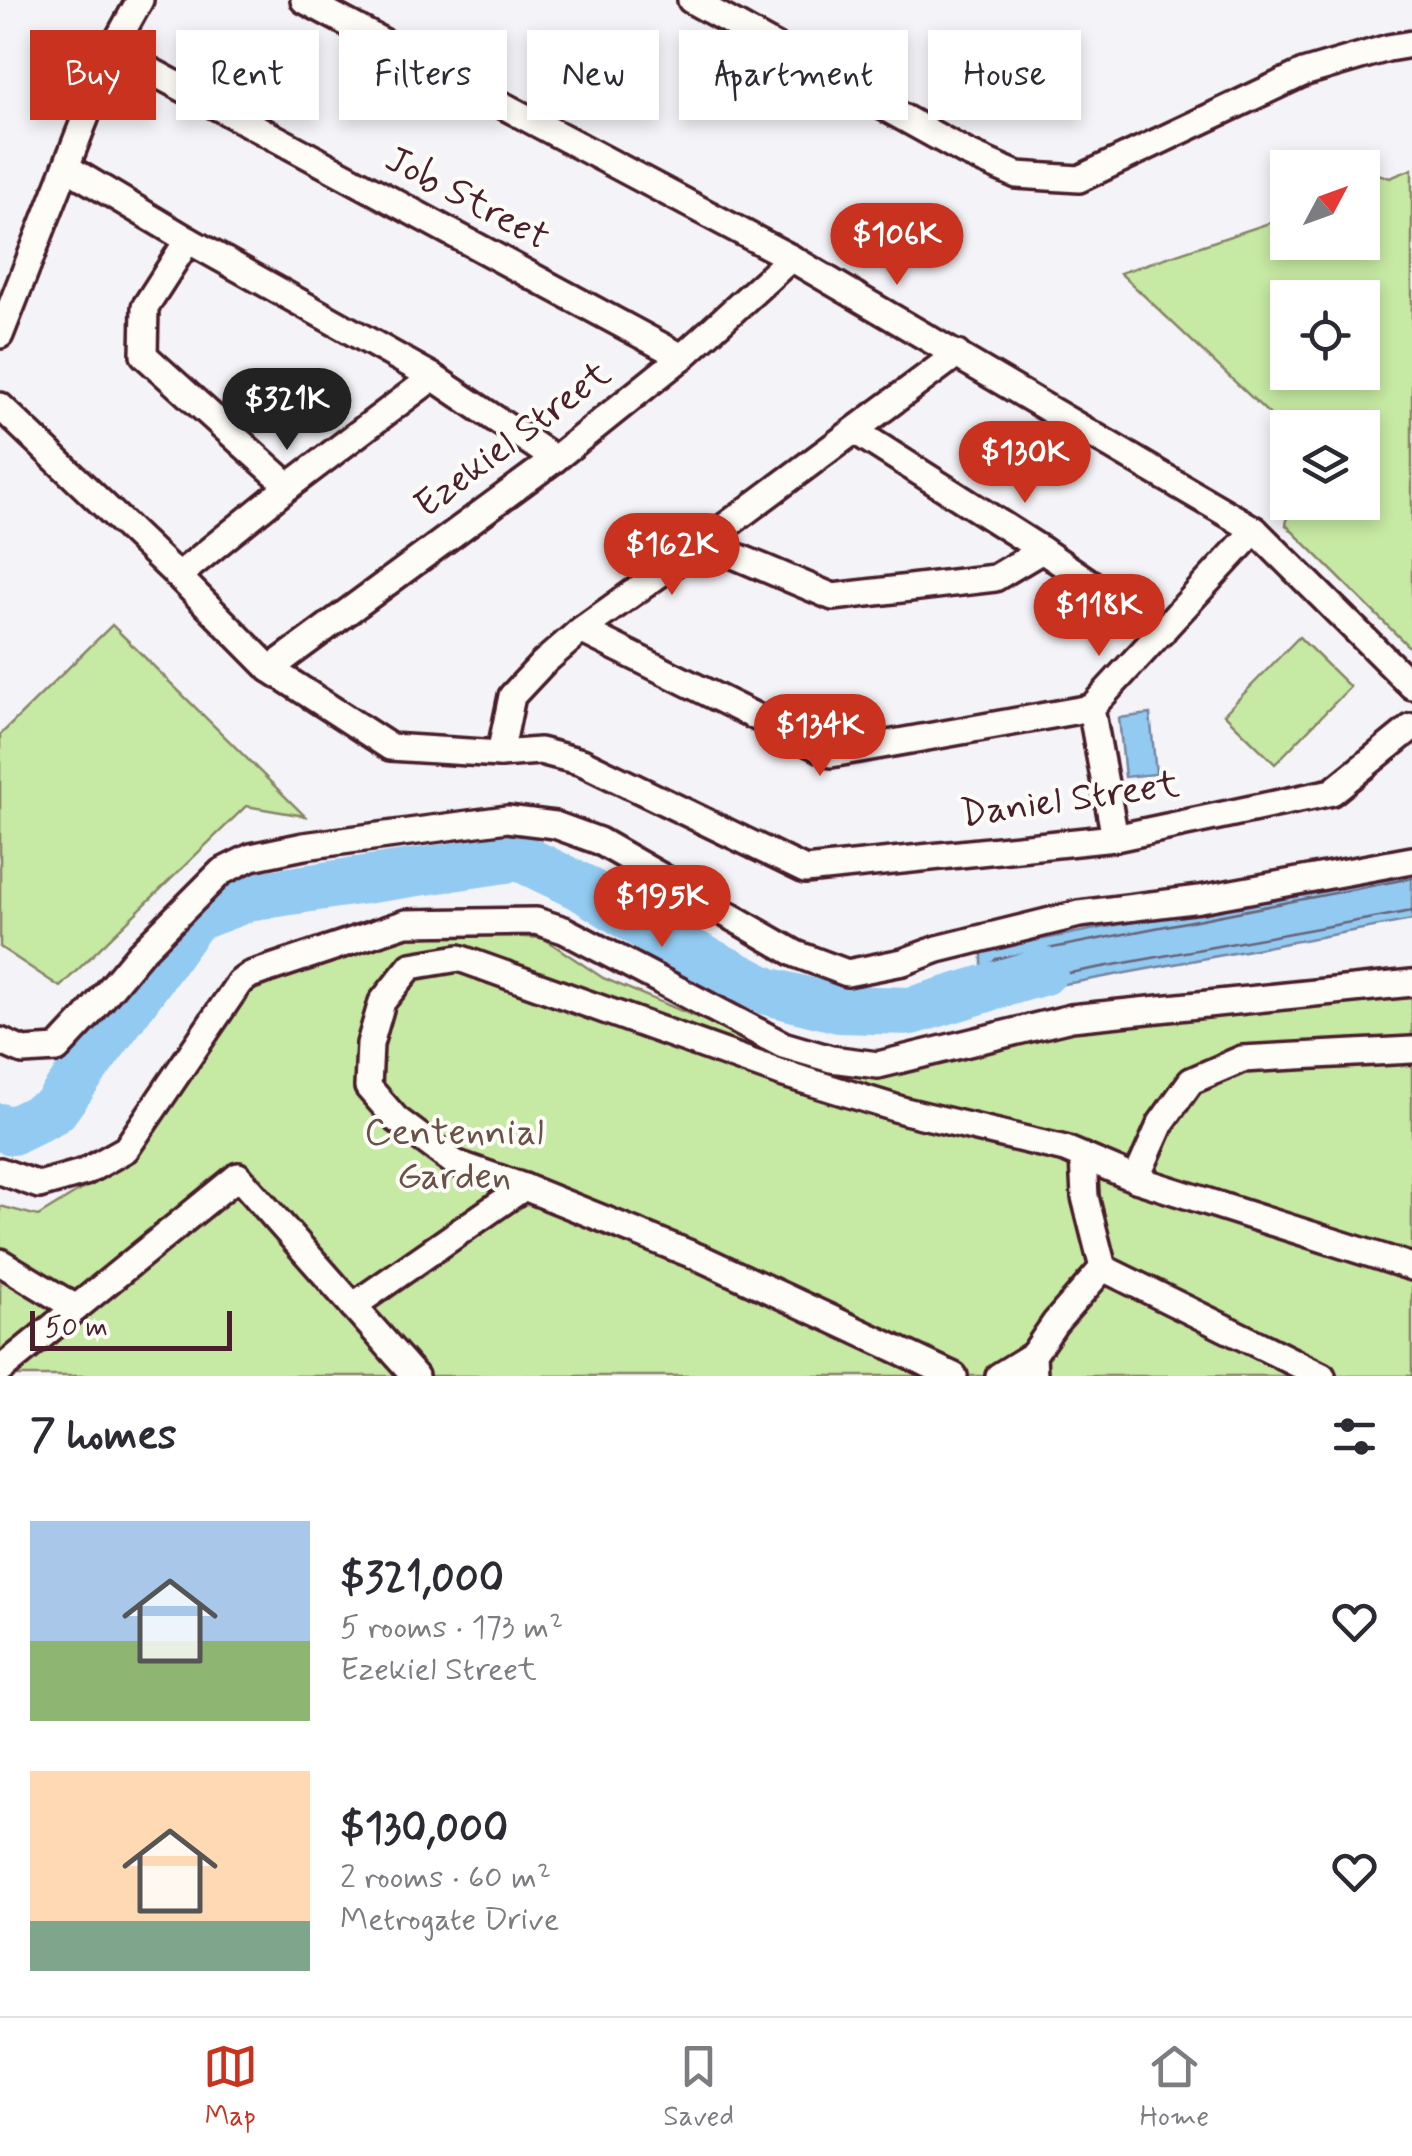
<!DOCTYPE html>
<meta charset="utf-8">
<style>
body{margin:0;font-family:Mynerve,sans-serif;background:#f2f2f3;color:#2b2b33;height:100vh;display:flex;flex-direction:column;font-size:38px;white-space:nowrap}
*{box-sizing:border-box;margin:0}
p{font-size:32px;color:#7c7c81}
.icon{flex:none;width:55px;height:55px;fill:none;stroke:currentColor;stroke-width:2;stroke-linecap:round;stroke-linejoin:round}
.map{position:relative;height:1376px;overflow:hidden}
.sheet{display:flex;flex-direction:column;background:#fff;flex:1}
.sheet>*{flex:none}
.hud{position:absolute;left:30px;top:30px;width:1352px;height:90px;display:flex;gap:20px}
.needle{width:65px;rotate:49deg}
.fabs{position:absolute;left:1270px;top:150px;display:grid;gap:20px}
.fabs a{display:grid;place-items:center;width:110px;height:110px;border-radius:0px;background:#fff;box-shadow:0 5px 15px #0003;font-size:50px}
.scale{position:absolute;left:30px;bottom:25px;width:202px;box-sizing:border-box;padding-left:10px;border:5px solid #4a1f2b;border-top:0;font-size:28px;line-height:35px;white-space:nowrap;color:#4a1f2b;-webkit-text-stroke:8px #fdfcf7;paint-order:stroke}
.price{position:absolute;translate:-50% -85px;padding:0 22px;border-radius:35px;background:#c8321e;color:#fff;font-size:32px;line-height:65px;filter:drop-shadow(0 2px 5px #0008)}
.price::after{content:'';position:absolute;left:50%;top:60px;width:30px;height:22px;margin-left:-15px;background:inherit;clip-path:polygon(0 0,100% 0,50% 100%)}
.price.selected{background:#222;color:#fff}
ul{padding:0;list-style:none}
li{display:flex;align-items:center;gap:30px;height:250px;padding:0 30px}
li span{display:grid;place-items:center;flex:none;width:280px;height:200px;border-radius:0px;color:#555}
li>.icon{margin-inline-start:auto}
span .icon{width:120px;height:120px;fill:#fffc;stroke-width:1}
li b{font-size:42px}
h2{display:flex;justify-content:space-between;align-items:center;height:120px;padding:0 30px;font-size:42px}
.pill{padding:0 35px;border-radius:0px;background:#fff;box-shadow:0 5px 15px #0003;font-size:35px;line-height:90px}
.pill.selected{background:#c8321e;color:#fff}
.menu{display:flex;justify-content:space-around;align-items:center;height:140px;border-top:2px solid #e1e1e2;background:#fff;font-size:28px;color:#7c7c81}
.menu a{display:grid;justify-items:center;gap:5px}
.menu .selected{color:#c8321e}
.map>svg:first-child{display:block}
.green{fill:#c6e9a3;stroke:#888467;stroke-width:2.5;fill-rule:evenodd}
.water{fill:#92caf1;stroke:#7586a2;stroke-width:2.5}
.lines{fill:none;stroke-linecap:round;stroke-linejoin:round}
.shore{stroke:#67637a;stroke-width:2.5}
.river{stroke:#92caf1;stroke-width:48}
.minor-casing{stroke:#4a1f2b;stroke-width:32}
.minor{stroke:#fdfcf7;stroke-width:25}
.labels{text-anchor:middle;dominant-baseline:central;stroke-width:8;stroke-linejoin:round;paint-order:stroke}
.street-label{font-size:38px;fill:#4a1f2b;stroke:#fdfcf7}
.park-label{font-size:38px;fill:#695249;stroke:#fdfcf7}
</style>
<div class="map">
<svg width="1412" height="1376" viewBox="0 0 1412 1376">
<rect width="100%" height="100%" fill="#f4f4f8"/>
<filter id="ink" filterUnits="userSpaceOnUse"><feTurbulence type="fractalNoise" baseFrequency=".01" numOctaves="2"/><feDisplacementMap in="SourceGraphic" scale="20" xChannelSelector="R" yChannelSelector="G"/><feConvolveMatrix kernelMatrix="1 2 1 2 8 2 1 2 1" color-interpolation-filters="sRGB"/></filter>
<g filter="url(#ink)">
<g class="green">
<path d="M1363 169 1390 178 1412 169V650L1286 525 1290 503 1362 502V428H1288L1287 431 1120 273 1287 217 1288 242H1362ZM1288 298H1362V372H1288Z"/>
<polygon points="112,625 305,816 246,806 60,987 0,947 0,735"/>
<polygon points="1299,637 1350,687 1275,764 1224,714"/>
<polygon points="409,931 543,938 603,978 782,1053 878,1070 1072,1009 1412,988 1412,1376 0,1376 0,1206 38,1216 134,1157 244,994"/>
</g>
<g class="water">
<polygon points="1150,714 1156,774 1125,777 1119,718"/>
<polygon points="1412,868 1412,920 1077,982 982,996 982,951"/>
</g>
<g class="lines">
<polyline class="shore" points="1412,878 996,959 992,963 992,979 997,983 1075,972 1412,911"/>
<polyline class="river" points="0,1127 12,1131 54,1110 194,918 250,897 519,857 583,888 668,941 767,991 839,1009 911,1011 1044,971"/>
<g class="minor-casing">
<g id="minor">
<polyline points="304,0 791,258 1255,530 1412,686"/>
<polyline points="691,0 967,153 1017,175 1079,179 1303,73 1388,48 1412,44"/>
<polyline points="112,50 682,357"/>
<polyline points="66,167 188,240 433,377 555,459"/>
<polyline points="188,240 145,307 144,355 289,486"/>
<polyline points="0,335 112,50 140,0"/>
<polyline points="0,406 178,576 270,669 390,747 500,754 512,696 542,664 581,630 707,540 957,354"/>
<polyline points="855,431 1042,550 1162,632"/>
<polyline points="707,540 724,551 833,597 995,578 1042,550"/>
<polyline points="178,576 289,486 433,377"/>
<polyline points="581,630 831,754 1091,708"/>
<polyline points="270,669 555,459 682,357 791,258"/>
<polyline points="500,754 540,751 582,762 805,870 1115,838 1332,792 1412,727"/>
<polyline points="1115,838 1091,708 1255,530"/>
<polyline points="0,1041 23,1051 57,1049 86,1018 140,953 221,872 251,857 304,846 507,819 555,825 599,841 796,954 847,973 903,962 938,949 1079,914 1200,899 1412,860"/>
<polyline points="1083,1157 1085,1197 1103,1268 1322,1376"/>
<polyline points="0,1171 39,1185 85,1172 126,1149 239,983 250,975 406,923 536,921 564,930 783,1045 831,1059 878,1065 1071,1018 1412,983"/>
<polyline points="1136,1179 1161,1123 1191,1081 1242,1059 1412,1050"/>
<polyline points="0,1262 76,1308"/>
<polyline points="353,1306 524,1187"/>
<polyline points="0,1370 238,1176 415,1376"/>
<polyline points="954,1376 703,1259 524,1187 455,1163 396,1119 368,1087 370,1044 382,1002 411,966 459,958 781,1073 905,1111 1065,1149 1136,1179 1412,1267"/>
<polyline points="999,1376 1033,1355"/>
<polyline points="1034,1376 1033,1355 1055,1323 1103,1268"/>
</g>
</g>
<use href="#minor" class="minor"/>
</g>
</g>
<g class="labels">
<g class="street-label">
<text transform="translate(467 199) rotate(28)">Job Street</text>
<text transform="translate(513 440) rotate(-37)">Ezekiel Street</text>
<text transform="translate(1070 800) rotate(-8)">Daniel Street</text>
</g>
<g class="park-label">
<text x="454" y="1133">Centennial<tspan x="454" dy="44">Garden</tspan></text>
</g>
</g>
</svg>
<div class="fabs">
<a><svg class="needle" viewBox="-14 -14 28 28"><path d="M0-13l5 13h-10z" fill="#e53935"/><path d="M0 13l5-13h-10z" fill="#7c7c81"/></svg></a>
<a><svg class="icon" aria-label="locate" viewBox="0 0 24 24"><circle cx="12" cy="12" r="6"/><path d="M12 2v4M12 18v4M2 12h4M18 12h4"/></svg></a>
<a><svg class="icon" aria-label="layers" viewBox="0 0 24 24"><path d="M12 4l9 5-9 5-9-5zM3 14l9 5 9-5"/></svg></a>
</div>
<div class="scale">50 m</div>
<b class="price" style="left:897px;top:288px">$106K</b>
<b class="price selected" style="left:287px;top:453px">$321K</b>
<b class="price" style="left:1025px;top:506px">$130K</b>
<b class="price" style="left:672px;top:598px">$162K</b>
<b class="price" style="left:1099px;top:659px">$118K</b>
<b class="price" style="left:820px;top:779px">$134K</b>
<b class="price" style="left:662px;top:950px">$195K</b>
<div class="hud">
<a class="pill selected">Buy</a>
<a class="pill">Rent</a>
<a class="pill">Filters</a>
<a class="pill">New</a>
<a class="pill">Apartment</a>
<a class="pill">House</a>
</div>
</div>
<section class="sheet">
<h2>7 homes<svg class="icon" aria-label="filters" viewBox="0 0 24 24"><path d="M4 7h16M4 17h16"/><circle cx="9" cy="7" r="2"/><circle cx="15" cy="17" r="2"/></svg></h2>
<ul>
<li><span style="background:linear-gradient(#a9c7e8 60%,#8fb573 0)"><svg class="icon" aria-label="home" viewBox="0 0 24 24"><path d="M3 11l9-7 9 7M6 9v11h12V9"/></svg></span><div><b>$321,000</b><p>5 rooms · 173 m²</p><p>Ezekiel Street</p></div><svg class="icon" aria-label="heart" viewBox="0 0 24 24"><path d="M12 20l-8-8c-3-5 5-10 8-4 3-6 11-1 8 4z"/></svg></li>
<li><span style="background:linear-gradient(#ffd9b3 75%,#7fa58c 0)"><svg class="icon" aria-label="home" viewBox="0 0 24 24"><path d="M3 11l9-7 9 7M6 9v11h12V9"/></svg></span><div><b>$130,000</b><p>2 rooms · 60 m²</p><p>Metrogate Drive</p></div><svg class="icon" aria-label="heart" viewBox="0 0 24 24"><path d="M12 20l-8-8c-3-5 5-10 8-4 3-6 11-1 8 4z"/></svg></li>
</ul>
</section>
<nav class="menu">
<a class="selected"><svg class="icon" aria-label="map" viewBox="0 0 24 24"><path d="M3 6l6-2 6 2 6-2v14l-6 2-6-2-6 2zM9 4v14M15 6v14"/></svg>Map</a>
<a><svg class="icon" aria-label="saved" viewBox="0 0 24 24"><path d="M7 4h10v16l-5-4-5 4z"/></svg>Saved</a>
<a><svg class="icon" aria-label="home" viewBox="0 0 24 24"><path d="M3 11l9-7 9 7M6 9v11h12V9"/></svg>Home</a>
</nav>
